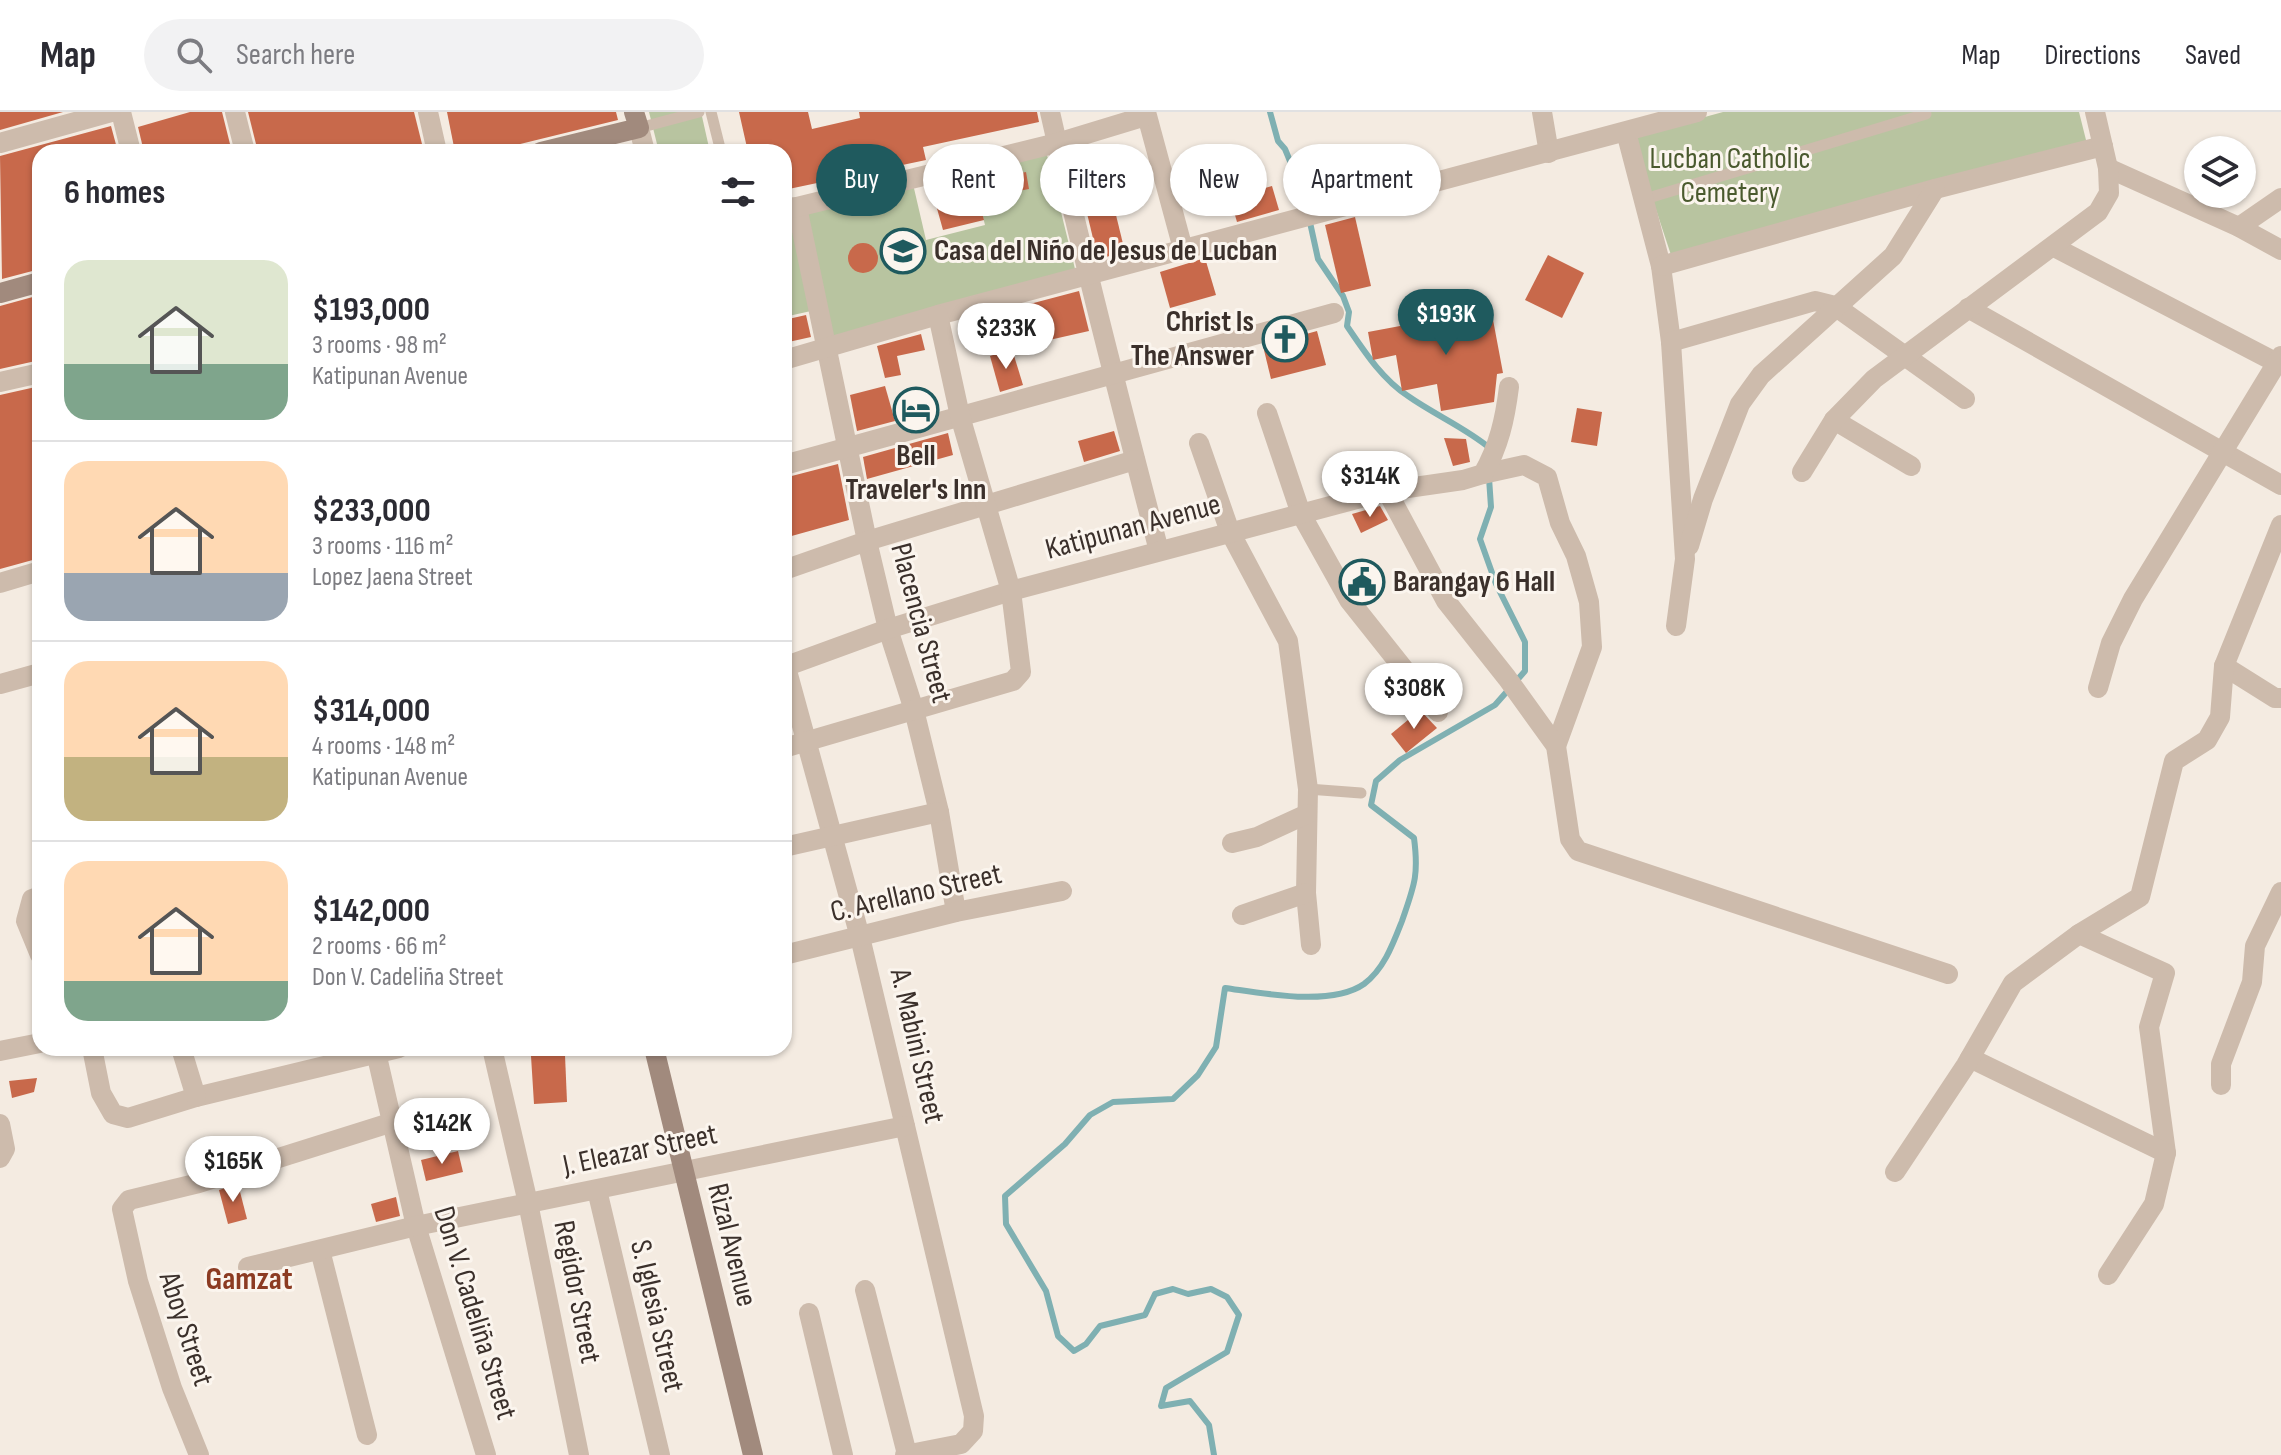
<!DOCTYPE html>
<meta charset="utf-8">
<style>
body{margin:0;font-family:"Sofia Sans Condensed",sans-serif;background:#f2f2f3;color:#2b2b33;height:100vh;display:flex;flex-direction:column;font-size:30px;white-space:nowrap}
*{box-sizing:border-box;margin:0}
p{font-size:26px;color:#7c7c81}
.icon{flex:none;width:44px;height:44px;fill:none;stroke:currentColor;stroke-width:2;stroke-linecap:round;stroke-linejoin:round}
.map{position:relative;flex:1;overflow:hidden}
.drawer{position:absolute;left:32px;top:32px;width:760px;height:912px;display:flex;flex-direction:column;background:#fff;border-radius:24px;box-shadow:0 2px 6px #0004}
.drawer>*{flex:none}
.hud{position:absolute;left:816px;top:32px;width:760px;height:72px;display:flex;gap:16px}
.buttons{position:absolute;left:2184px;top:24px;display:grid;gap:16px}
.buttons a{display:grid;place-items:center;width:72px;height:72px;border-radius:50%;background:#fff;box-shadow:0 2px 6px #0004;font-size:40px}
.price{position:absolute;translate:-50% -68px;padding:0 18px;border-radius:28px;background:#fff;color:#222;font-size:26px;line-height:52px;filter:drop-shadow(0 2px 4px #0008)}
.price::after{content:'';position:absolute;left:50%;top:48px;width:24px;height:18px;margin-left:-12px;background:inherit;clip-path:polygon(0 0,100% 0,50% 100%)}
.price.current{background:#1f5a5e;color:#fff}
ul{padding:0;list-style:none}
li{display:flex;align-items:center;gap:24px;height:200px;padding:0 32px}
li+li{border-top:2px solid #e1e1e2}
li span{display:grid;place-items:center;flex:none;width:224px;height:160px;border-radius:24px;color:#555}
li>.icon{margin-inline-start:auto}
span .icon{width:96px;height:96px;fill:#fffc;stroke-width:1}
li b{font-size:34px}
h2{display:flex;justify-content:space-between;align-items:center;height:96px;padding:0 32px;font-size:34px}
.chip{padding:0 28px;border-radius:36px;background:#fff;box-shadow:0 2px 6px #0004;font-size:28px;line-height:72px}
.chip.current{background:#1f5a5e;color:#fff}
header{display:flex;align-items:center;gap:48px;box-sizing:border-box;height:112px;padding:0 40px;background:#fff;border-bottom:2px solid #e1e1e2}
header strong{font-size:38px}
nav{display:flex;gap:44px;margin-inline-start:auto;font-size:28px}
.search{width:560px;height:72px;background:#f2f2f3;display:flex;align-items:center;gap:20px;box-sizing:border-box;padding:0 28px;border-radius:44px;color:#7c7c81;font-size:30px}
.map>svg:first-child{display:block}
.green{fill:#b8c4a0}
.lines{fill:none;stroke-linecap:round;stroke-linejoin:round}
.stream{stroke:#7fb0b2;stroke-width:6}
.building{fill:#c8694b}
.lane{stroke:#cdbbac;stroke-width:11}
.street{stroke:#cdbbac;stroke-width:20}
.secondary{stroke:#a18a7d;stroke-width:20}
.labels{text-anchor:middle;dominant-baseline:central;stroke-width:6;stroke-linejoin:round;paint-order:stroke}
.park-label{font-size:30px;fill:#4a5a2e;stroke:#fbf5ee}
.poi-label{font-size:30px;font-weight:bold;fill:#3b302b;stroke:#fbf5ee;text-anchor:start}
.street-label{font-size:30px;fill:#3b302b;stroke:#fbf5ee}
.neighbourhood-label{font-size:32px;font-weight:bold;fill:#8c3b22;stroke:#fbf5ee}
</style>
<header>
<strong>Map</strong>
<div class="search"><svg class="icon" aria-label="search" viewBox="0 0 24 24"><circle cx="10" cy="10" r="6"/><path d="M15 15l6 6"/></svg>Search here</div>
<nav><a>Map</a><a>Directions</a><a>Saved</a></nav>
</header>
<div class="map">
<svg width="2281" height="1343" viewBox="0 0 2281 1343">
<rect width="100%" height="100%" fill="#f4ebe1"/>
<g class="green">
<polygon points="649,0 701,0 710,40 659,40"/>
<polygon points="1723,0 2079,0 2087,32 1672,146 1632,25"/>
<polygon points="1046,39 1076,161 831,226 804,99 913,72 926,128 985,113 971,57"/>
<polygon points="791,107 811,199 784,205 784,109"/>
</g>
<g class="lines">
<g class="stream">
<path d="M1270 0 1278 29 1285 37 1304 83 1318 147 1343 184 1349 200 1347 214C1364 239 1382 267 1408 284 1435 303 1466 316 1491 337"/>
<path d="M1214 1343 1209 1313 1190 1289 1161 1294 1166 1276 1227 1240 1239 1203 1227 1185 1211 1177 1188 1182 1173 1177 1155 1182 1145 1203 1100 1214 1086 1232 1074 1239 1058 1224 1046 1179 1006 1112 1005 1084 1065 1032 1090 1003 1113 990 1173 987 1198 963 1216 935 1225 876C1262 881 1331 895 1364 872 1384 857 1393 832 1402 809 1414 774 1419 764 1414 726L1371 693 1376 669 1400 648 1495 593 1525 559V530L1496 472 1480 427 1491 395 1489 366"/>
</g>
</g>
<g class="building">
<polygon points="0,0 63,0 0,18"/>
<polygon points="190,0 222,0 232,40 144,40 138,15"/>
<polygon points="248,0 414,0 424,40 258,40"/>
<polygon points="447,0 616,0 618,8 488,40 455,40"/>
<polygon points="739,0 808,0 812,17 860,6 859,0 1037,0 1039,10 923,35 926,48 784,78 784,40 748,40"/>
<polygon points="111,14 118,40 40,40 40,157 2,167 0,44"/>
<polygon points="1026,60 1029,77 978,87 984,108 943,118 931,75 973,65 974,70"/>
<polygon points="1106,62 1125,140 1098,147 1079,68"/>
<polygon points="1272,74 1279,98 1237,110 1230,86"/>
<polygon points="1355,105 1371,174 1341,181 1325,113"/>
<circle cx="863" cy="146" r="15"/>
<polygon points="1548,143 1584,161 1562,206 1525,188"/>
<polygon points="1205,146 1216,183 1170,196 1160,160"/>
<polygon points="1079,179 1089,219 1036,231 1026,193"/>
<polygon points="40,183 40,248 0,257 0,194"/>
<polygon points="1491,197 1503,261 1497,262 1494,290 1441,299 1437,272 1402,279 1396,243 1373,248 1368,220"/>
<polygon points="806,203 811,225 784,231 784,208"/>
<polygon points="1317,219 1326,253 1271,267 1263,234"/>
<polygon points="921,222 925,238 897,244 901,263 885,266 877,234"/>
<polygon points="1012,237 1023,273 1000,280 990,244"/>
<polygon points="40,274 40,446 0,457 0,283"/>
<polygon points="885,274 895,309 857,319 850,283"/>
<polygon points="1577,296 1602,300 1597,334 1571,330"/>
<polygon points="1114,319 1120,339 1084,350 1078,329"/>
<polygon points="948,321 953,343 867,367 863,345"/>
<polygon points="1444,326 1466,327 1470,350 1453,354"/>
<polygon points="838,352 849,408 788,425 784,409 784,366"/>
<polygon points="1380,394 1388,408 1361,421 1352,402"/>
<polygon points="1420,598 1437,616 1406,641 1391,622"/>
<polygon points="565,943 567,990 534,992 531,944"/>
<polygon points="37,966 34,980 12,986 9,969"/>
<polygon points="458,1039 463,1060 426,1069 421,1048"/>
<polygon points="238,1072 247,1107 228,1112 219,1078"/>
<polygon points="396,1085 400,1104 376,1110 371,1092"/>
</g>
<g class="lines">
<g class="lane">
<polyline points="711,0 721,40"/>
<polyline points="639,16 699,0"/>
<polyline points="1645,87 1926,2"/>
<polyline points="1308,677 1361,681"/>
</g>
<g class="street">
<polyline points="121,0 131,40"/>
<polyline points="235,0 245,40"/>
<polyline points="428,0 437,40"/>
<path d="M1050 0C1083 147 1121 293 1159 439"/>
<polyline points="1146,0 1183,137"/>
<polyline points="1542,0 1549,41"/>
<polyline points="639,16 645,40"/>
<polyline points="1626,20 1661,154 1671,230 1685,447 1676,514"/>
<polyline points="0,31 111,0"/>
<polyline points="2108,56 2239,115 2281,138"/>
<polyline points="797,95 867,429 888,517 914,598 939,700 956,800"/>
<polyline points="784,96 797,95 1057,31 1146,4"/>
<polyline points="2239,115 2281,86"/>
<polyline points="2054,135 2277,251"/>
<polyline points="1661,154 1935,77 2103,34"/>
<polyline points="1968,196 2281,373"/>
<polyline points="1671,230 1815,189 1835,194 1965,287"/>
<polyline points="784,248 938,203 1697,0"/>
<polyline points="0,270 40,261"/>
<polyline points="1267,301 1301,402 1349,488 1438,600"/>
<polyline points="1834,308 1911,354"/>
<polyline points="1199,331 1230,420 1288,529 1308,677 1306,781 1311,833"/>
<polyline points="784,353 1334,201"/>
<polyline points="1802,360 1834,308 1874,267 2098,100 2109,81 2108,56 2095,0"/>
<polyline points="1483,362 1524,353 1547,365 1560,411 1576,444 1589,490 1592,535 1556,634"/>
<polyline points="1387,379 1446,489 1507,566 1556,634 1570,727 1578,739 1948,862"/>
<polyline points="1689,434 1703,387 1740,292 1761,263 1893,144 1935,77"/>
<polyline points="784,458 867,429 1135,348"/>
<polyline points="0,471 40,459"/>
<polyline points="784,548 860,825 974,1304 973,1319 961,1332 905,1343"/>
<polyline points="2224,554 2275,586 2281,586"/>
<path d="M784 555 888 517 1011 479 1387 379 1463 368 1483 362C1499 334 1505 307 1509 275"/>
<polyline points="0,572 40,561"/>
<polyline points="2098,576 2111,531 2133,487 2281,244"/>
<polyline points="784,636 1013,569 1021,560 1011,479 960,304 938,203"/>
<polyline points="1232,731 1257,725 1307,702"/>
<polyline points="784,735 939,700"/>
<polyline points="40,784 32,787 26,809 40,843"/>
<polyline points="1242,803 1306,781"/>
<polyline points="2079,822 2165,861 2149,915 2166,1041 2154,1092 2108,1163"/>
<polyline points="784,843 956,800 1062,779"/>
<polyline points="92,936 101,981 113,1002 128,1006 196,985 399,936"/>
<polyline points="181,936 196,985"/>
<polyline points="375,936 416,1114 486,1343"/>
<polyline points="492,936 528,1091 579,1343"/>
<polyline points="0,939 40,931"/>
<polyline points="1970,946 2166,1041"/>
<polyline points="2221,973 2221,952 2252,870 2255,834 2281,780"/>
<polyline points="0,1012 5,1037 0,1046"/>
<polyline points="1895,1060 1966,953 2013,871 2079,822 2140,785 2174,649 2207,628 2220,605 2224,554 2281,413"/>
<polyline points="597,1078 660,1343"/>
<polyline points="320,1138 367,1323"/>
<polyline points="248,1155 416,1114 905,1014"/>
<polyline points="865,1178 907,1342"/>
<polyline points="809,1201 843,1343"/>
<polyline points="199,1343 172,1276 138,1169 122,1097 129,1088 199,1071 393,1010"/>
</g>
<g class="secondary">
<polyline points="541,40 639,16 634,0"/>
<polyline points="0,181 40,170"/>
<polyline points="654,936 753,1343"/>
</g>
</g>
<defs>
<g id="school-ring" transform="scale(2.3)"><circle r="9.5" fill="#fbf5ee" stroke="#1f5a5e" stroke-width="1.5"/><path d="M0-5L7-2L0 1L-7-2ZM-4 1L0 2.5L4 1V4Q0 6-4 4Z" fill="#1f5a5e"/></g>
<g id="church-ring" transform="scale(2.3)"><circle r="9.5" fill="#fbf5ee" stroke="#1f5a5e" stroke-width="1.5"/><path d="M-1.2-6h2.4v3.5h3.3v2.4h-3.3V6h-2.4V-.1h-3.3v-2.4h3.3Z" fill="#1f5a5e"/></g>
<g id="hotel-ring" transform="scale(2.3)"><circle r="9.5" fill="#fbf5ee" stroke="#1f5a5e" stroke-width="1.5"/><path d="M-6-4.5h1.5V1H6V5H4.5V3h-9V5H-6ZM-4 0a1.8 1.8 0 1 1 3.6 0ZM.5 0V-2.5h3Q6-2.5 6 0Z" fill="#1f5a5e"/></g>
<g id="civic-ring" transform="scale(2.3)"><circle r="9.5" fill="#fbf5ee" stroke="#1f5a5e" stroke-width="1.5"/><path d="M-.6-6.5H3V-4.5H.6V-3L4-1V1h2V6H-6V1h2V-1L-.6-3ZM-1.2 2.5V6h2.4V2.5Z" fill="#1f5a5e"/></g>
</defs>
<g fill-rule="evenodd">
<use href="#school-ring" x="903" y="139"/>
<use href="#church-ring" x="1285" y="227"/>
<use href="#hotel-ring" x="916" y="298"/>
<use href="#civic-ring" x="1362" y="470"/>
</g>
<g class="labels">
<g class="park-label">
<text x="1730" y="47">Lucban Catholic<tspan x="1730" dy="34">Cemetery</tspan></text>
</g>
<g class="poi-label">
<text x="934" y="139">Casa del Niño de Jesus de Lucban</text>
<text x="1254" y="210" text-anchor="end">Christ Is<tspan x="1254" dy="34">The Answer</tspan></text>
<text x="916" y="344" text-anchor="middle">Bell<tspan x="916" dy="34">Traveler's Inn</tspan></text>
<text x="1393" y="470">Barangay 6 Hall</text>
</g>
<g class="street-label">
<text transform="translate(1133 415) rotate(-15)">Katipunan Avenue</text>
<text transform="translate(921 511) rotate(75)">Placencia Street</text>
<text transform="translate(916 781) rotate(-13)">C. Arellano Street</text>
<text transform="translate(917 934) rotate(77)">A. Mabini Street</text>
<text transform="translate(640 1038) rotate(-12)">J. Eleazar Street</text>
<text transform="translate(732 1133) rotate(76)">Rizal Avenue</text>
<text transform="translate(577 1180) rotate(79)">Regidor Street</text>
<text transform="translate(475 1201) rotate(73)">Don V. Cadeliña Street</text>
<text transform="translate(657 1204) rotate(77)">S. Iglesia Street</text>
<text transform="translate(186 1217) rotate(72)">Aboy Street</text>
</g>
<g class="neighbourhood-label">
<text x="249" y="1167">Gamzat</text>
</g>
</g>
</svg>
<div class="buttons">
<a><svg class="icon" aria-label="layers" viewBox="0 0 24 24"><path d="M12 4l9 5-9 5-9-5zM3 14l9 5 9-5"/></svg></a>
</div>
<b class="price current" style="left:1446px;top:245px">$193K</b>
<b class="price" style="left:1006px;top:259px">$233K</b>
<b class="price" style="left:1370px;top:407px">$314K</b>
<b class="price" style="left:1414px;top:619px">$308K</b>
<b class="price" style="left:442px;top:1054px">$142K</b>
<b class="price" style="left:233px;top:1092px">$165K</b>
<div class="hud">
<a class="chip current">Buy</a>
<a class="chip">Rent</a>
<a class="chip">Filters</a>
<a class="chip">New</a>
<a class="chip">Apartment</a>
</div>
<section class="drawer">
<h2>6 homes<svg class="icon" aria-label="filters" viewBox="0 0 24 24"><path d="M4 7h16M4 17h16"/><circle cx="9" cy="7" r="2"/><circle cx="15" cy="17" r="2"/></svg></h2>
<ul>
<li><span style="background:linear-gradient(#dfe7d0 65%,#7fa58c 0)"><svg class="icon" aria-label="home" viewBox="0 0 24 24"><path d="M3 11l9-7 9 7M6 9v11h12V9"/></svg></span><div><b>$193,000</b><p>3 rooms · 98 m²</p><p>Katipunan Avenue</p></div></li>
<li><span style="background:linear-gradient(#ffd9b3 70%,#9aa5b1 0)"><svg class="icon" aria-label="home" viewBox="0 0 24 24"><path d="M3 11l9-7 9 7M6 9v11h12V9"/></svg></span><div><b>$233,000</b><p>3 rooms · 116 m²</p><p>Lopez Jaena Street</p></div></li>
<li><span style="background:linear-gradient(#ffd9b3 60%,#c2b280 0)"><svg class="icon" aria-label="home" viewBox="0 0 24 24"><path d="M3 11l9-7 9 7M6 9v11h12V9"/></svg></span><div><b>$314,000</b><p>4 rooms · 148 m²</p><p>Katipunan Avenue</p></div></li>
<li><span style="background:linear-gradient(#ffd9b3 75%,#7fa58c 0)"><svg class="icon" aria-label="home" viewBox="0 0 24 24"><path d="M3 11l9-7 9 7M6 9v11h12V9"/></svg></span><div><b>$142,000</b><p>2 rooms · 66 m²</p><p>Don V. Cadeliña Street</p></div></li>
</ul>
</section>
</div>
